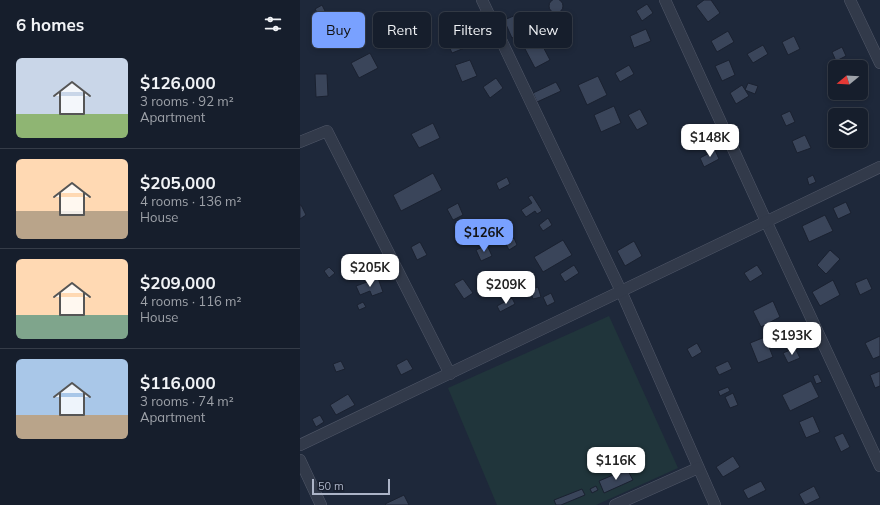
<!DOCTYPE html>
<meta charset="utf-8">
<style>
body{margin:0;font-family:Mulish,sans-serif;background:#232b38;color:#f1f3f6;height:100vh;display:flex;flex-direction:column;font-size:15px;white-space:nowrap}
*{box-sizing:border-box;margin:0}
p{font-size:13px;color:#9ea2a9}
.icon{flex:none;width:22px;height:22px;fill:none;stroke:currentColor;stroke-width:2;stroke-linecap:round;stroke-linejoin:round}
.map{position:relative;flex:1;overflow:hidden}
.sheet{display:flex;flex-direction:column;background:#161e2c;width:300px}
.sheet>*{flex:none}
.hud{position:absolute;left:12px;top:12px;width:380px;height:36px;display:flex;gap:8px}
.needle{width:26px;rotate:252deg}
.fabs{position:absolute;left:528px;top:60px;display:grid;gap:8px}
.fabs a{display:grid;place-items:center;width:40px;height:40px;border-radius:6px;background:#161e2c;box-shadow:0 2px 6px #0003,0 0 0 1px #353c48;font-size:20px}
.scale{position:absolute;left:12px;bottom:10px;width:78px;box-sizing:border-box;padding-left:4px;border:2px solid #acb4c7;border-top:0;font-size:11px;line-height:14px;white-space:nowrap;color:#acb4c7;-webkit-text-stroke:3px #181f2e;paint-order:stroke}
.price{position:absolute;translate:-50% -34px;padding:0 9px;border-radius:8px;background:#fff;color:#222;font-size:13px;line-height:26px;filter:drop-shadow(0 1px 2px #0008)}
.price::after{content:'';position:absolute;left:50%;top:24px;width:12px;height:9px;margin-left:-6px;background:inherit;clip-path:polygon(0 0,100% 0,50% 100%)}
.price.selected{background:#79a1ff;color:#111}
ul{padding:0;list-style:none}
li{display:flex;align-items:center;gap:12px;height:100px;padding:0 16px}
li+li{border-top:1px solid #353c48}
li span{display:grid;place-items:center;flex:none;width:112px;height:80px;border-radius:6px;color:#555}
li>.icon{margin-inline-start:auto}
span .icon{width:48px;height:48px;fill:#fffc;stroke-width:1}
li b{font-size:17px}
h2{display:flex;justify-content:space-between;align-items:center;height:48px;padding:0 16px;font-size:17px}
.pill{padding:0 14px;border-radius:6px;background:#161e2c;box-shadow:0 2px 6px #0003,0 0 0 1px #353c48;font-size:14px;line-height:36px}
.pill.selected{background:#79a1ff;color:#111}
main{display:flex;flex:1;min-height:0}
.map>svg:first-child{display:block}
.green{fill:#20353b}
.building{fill:#3a455a;stroke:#1a2130}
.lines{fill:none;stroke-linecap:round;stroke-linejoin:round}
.minor-casing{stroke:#505768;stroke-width:12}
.minor{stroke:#323a4a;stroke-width:11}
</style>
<main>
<section class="sheet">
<h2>6 homes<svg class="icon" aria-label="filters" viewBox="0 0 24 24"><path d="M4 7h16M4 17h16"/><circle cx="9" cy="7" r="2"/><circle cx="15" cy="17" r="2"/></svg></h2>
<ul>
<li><span style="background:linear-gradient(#c9d6e8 70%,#8fb573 0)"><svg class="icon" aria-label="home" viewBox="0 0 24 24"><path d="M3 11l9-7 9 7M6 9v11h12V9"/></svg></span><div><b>$126,000</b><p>3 rooms · 92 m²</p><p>Apartment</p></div></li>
<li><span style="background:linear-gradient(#ffd9b3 65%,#b9a48a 0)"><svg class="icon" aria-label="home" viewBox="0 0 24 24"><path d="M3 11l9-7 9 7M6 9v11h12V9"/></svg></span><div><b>$205,000</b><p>4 rooms · 136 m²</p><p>House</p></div></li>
<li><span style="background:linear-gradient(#ffd9b3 70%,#7fa58c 0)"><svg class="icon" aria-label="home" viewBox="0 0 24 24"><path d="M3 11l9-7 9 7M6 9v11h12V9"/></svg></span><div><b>$209,000</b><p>4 rooms · 116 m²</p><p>House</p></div></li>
<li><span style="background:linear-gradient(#a9c7e8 70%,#b9a48a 0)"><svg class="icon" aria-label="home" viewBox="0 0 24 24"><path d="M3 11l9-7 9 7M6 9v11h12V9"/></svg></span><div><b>$116,000</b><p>3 rooms · 74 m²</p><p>Apartment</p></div></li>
</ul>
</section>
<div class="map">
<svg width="580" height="505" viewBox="0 0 580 505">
<rect width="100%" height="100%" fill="#1e283a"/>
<polygon class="green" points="309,316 378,468 296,505 197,505 148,388"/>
<g class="building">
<circle cx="256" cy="6" r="7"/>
<polygon points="404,0 411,0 420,13 408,22 396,6"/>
<polygon points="347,4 353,13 342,21 336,11"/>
<polygon points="22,5 28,17 22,21 15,9"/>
<polygon points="216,15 224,32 212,38 204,20"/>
<polygon points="346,29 351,41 334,48 330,36"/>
<polygon points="428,31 434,42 417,52 411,41"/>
<polygon points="162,36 167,47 152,53 147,42"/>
<polygon points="494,36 500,49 488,55 482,42"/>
<polygon points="239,39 250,60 235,68 224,47"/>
<polygon points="463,45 468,54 453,63 447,54"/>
<polygon points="542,47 546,56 536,61 532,52"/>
<polygon points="70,53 78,68 59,78 51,63"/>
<polygon points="170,60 177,76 162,82 155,65"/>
<polygon points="429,60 435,75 422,81 415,66"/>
<polygon points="329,65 334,74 320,82 315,73"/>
<polygon points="15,74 27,74 28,96 16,97"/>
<polygon points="298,76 307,95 287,105 278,85"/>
<polygon points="196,78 203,88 190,98 183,87"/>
<polygon points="256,82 261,91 237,102 233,93"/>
<polygon points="448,83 458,86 455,94 445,90"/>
<polygon points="442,85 449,96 436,104 430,93"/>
<polygon points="314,106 321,123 301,132 294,115"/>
<polygon points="340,109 348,124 337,130 328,115"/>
<polygon points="490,111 495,122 486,126 481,115"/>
<polygon points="133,123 140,138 119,148 111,134"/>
<polygon points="505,135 511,148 497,153 492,141"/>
<polygon points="415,150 419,159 404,167 400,158"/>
<polygon points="133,173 142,190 101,211 93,195"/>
<polygon points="513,175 516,182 509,185 507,178"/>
<polygon points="207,177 210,184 199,190 196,183"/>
<polygon points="232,195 242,211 237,214 235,211 226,217 221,210 232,203 228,197"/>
<polygon points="546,202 551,213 538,219 533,208"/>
<polygon points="158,203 163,215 153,220 147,209"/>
<polygon points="0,205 1,205 6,215 0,219"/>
<polygon points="525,215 533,231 509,242 502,226"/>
<polygon points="248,218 252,225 243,231 239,225"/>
<polygon points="214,238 217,245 209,250 205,242"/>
<polygon points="263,240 272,255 243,272 234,257"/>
<polygon points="334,241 342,256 325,266 317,251"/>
<polygon points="120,242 127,255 117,260 111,247"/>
<polygon points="187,245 192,256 181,261 176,250"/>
<polygon points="530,250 540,259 526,274 517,265"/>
<polygon points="274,265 279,273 265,282 260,274"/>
<polygon points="457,265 463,274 450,282 444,273"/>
<polygon points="29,267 35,273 29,278 24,271"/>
<polygon points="78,278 83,292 72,296 70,291 60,295 56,286"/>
<polygon points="567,278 572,289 560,295 555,283"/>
<polygon points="163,279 173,293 164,299 154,284"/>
<polygon points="533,280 540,295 520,306 512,292"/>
<polygon points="238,287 241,297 233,299 230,290"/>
<polygon points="251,293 255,302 247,306 243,297"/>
<polygon points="212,298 215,304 200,312 197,306"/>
<polygon points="473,301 480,317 461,327 453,311"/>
<polygon points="63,302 66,307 59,310 57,305"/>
<polygon points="580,336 580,356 573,359 565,343"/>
<polygon points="465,337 473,357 458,363 450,343"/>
<polygon points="397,343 402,352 392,358 387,349"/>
<polygon points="495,348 500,358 488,363 483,353"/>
<polygon points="107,359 113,369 101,375 96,365"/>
<polygon points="41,361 45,369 36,372 33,364"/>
<polygon points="428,361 432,369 419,375 415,367"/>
<polygon points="580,371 580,386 575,388 570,375"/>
<polygon points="518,374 522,382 516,384 513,376"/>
<polygon points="511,381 519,397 490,411 482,395"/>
<polygon points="428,387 430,391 420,396 418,391"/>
<polygon points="433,393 438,405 430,408 425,397"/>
<polygon points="48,394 55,405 36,415 30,405"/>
<polygon points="20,415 24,422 16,427 12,419"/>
<polygon points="513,416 520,432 506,438 499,422"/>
<polygon points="543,433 550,447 541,452 534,437"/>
<polygon points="433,456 440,467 423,477 416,467"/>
<polygon points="327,469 333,480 304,493 299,481"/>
<polygon points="461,481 466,490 448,499 443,490"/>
<polygon points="296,486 298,490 292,493 290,489"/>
<polygon points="514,486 520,498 505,505 499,494"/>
<polygon points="282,489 285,495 261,505 256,505 254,500"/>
<polygon points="104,495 109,505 86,505 85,504"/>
</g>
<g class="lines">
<g class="minor-casing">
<g id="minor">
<polyline points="182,0 321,291 415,505"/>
<polyline points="365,0 466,221 580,466"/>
<polyline points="550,0 580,63"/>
<polyline points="0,142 27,131 150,374"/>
<polyline points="0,445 580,167"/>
<polyline points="0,460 21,505"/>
<polyline points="315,505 398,468"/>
</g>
</g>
<use href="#minor" class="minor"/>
</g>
</svg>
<div class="fabs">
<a><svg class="needle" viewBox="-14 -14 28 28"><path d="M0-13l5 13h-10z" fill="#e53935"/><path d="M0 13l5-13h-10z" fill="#9ea2a9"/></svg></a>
<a><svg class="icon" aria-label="layers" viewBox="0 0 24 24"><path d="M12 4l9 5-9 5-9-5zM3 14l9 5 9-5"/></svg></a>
</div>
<div class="scale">50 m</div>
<b class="price" style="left:410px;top:158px">$148K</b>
<b class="price selected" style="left:184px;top:253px">$126K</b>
<b class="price" style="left:70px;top:288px">$205K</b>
<b class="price" style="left:206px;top:305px">$209K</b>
<b class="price" style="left:492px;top:356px">$193K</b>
<b class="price" style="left:316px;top:481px">$116K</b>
<div class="hud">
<a class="pill selected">Buy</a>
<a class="pill">Rent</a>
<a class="pill">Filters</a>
<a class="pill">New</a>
</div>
</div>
</main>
